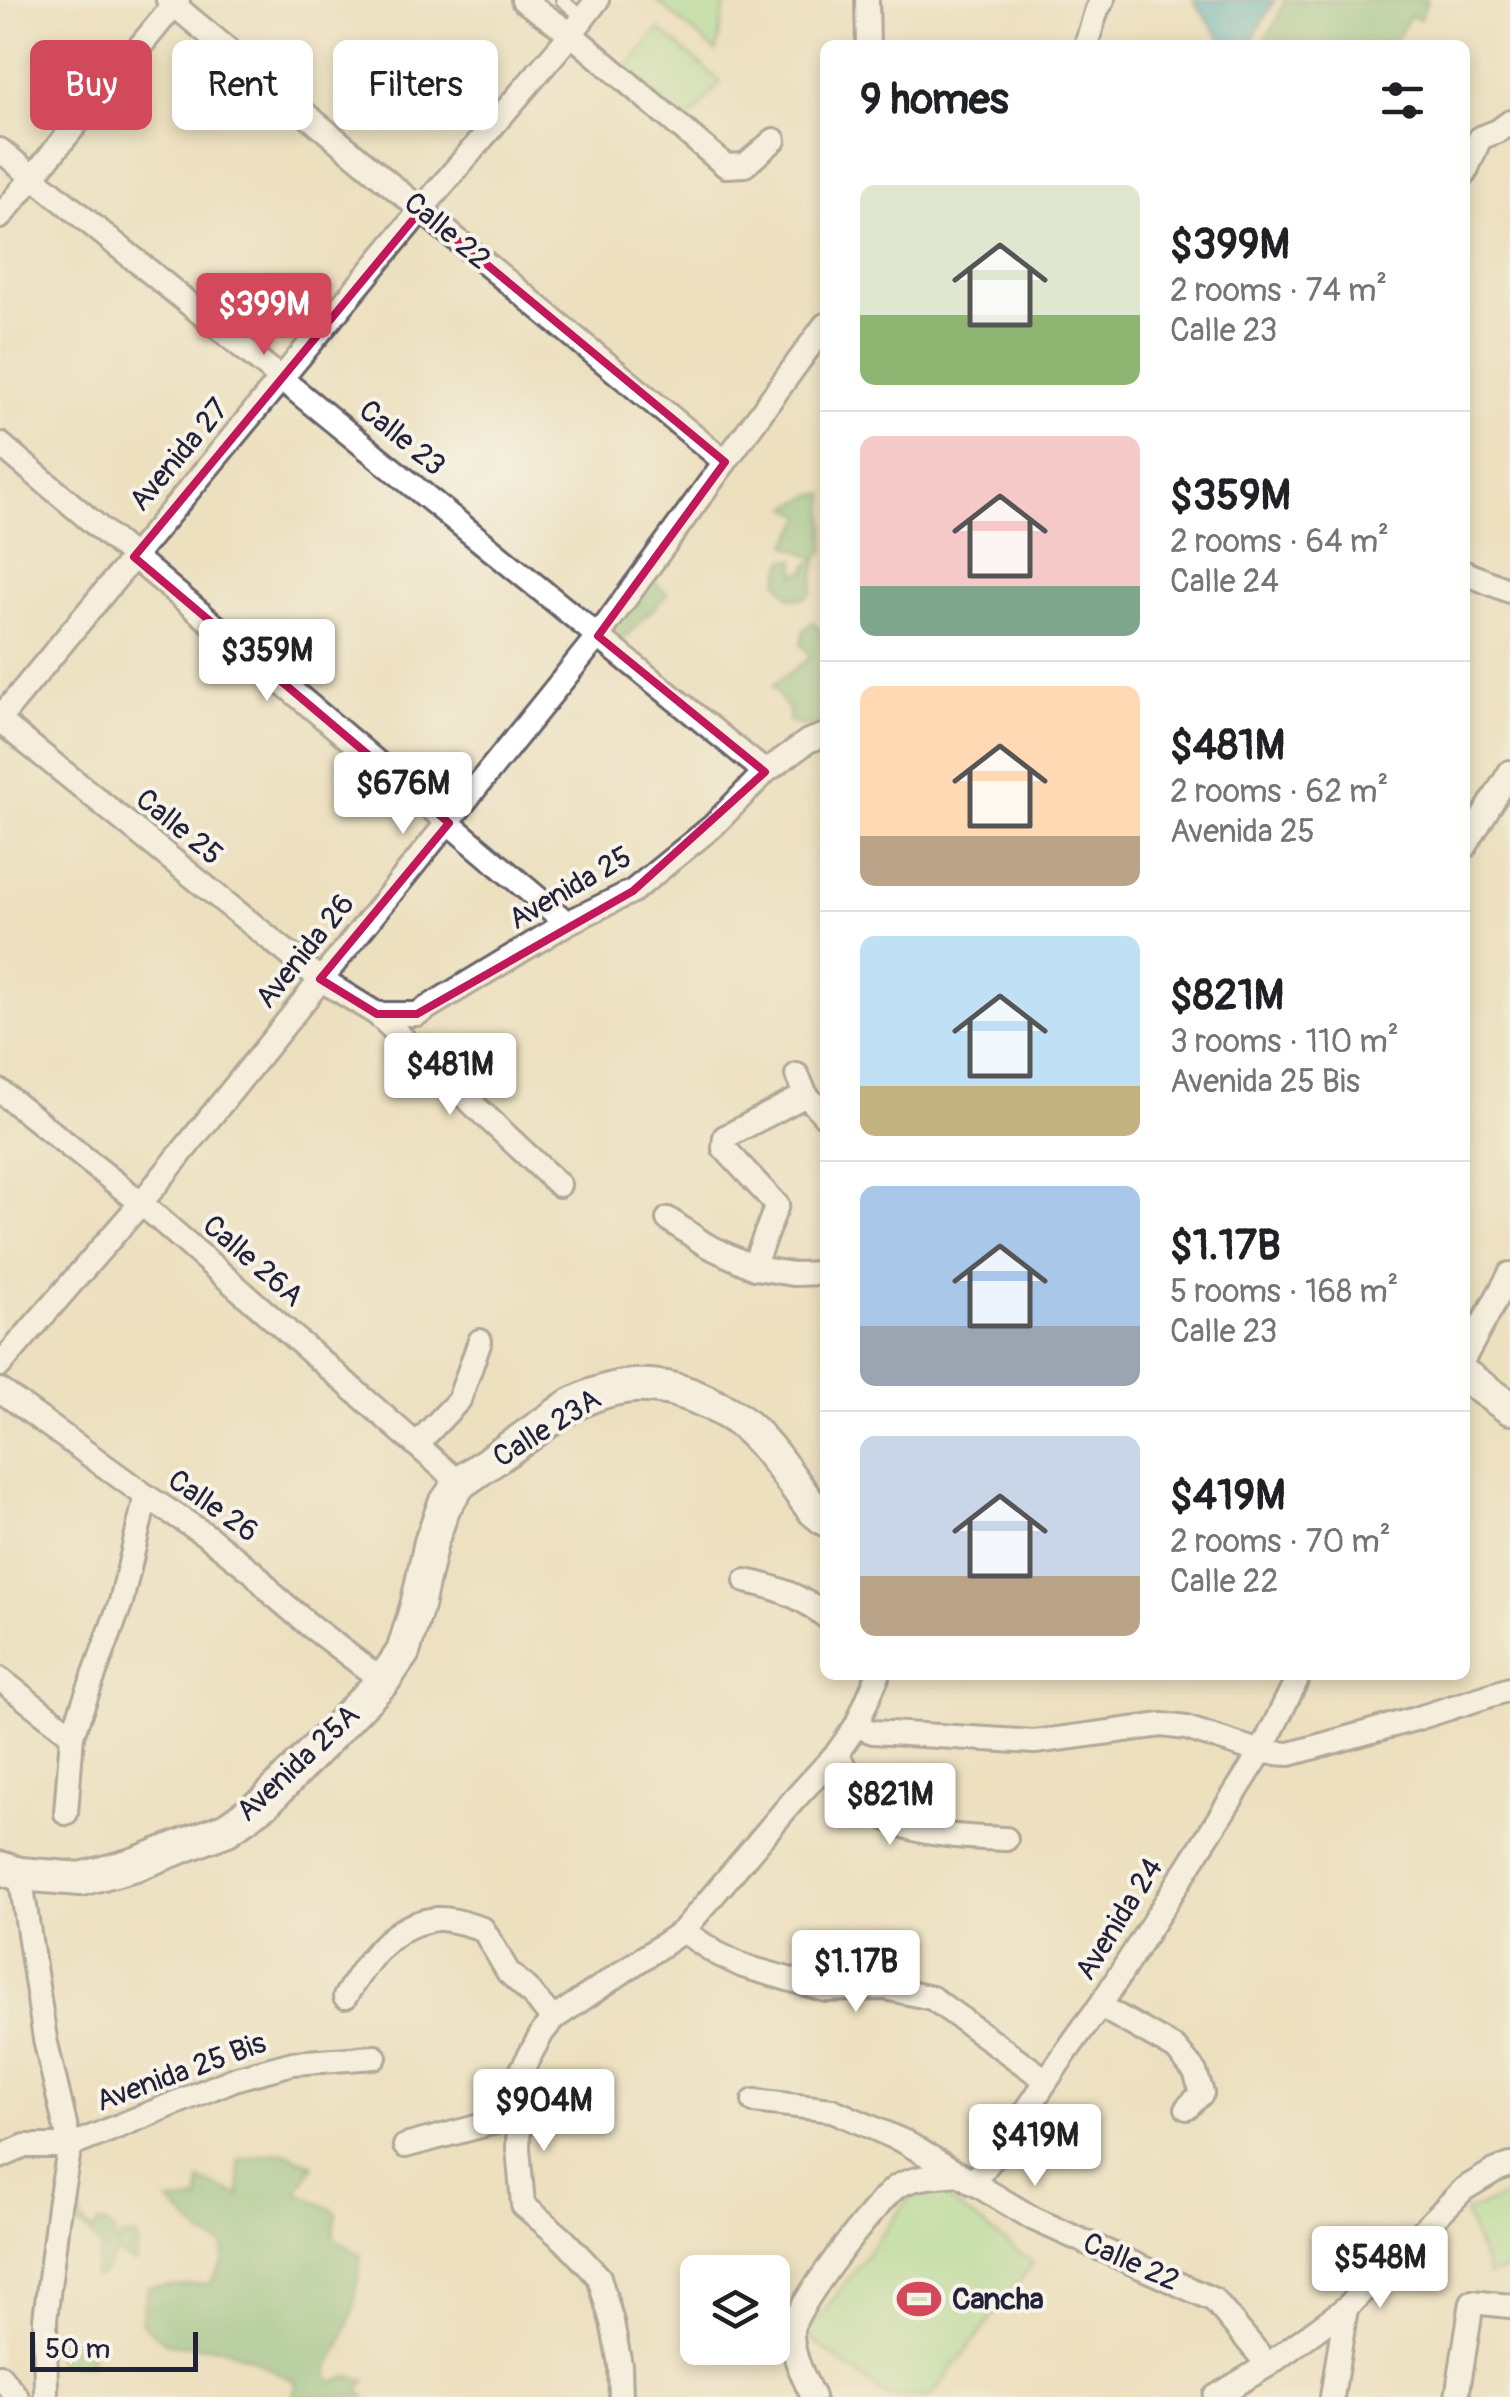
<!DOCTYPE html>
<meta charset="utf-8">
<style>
body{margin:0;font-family:Pangolin,sans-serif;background:#f2f2f2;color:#202124;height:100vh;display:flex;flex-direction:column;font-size:38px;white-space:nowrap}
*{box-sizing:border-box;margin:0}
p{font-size:32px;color:#757577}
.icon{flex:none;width:55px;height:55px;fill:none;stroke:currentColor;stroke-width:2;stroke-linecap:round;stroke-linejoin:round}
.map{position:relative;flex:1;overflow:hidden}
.sheet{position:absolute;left:820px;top:40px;width:650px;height:1640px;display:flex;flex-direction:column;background:#fff;border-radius:15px;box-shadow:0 5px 15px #0003}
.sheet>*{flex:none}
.hud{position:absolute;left:30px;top:40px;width:640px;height:90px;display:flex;gap:20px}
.fabs{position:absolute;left:680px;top:2255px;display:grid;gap:20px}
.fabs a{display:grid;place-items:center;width:110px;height:110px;border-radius:15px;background:#fff;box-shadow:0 5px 15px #0003;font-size:50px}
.scale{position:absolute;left:30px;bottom:25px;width:168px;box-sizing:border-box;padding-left:10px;border:5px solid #22223b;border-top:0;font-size:28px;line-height:35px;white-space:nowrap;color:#22223b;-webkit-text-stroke:8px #f7f3e8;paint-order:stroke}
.price{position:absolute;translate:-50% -85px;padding:0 22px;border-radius:10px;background:#fff;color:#222;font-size:32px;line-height:65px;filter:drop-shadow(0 2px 5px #0008)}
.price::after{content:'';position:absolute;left:50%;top:60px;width:30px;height:22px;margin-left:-15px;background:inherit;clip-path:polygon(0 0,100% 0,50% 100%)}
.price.selected{background:#d1495b;color:#fff}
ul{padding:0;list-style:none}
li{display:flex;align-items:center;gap:30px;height:250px;padding:0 40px}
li+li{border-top:2px solid #e0e0e0}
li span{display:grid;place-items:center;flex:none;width:280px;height:200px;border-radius:15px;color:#555}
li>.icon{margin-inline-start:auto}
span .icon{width:120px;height:120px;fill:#fffc;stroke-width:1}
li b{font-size:42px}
h2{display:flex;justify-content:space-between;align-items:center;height:120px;padding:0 40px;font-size:42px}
.tag{padding:0 35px;border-radius:15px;background:#fff;box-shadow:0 5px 15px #0003;font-size:35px;line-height:90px}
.tag.selected{background:#d1495b;color:#fff}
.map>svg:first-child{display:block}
.green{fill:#9ede94;stroke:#608068;stroke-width:2.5}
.forest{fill:#7ebd7e;stroke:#50705c;stroke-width:2.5}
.water{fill:#48b0c7;stroke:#356981;stroke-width:2.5}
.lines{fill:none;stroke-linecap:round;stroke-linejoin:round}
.lane-casing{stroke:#696469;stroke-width:16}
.street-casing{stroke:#696469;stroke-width:28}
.secondary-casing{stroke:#696469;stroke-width:38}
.lane{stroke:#fff;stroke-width:11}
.street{stroke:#fff;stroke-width:22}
.secondary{stroke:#fff;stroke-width:32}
.marked{fill:none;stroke:#c2185b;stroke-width:8;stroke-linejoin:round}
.labels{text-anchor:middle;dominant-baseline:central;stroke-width:8;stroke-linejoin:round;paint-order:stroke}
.street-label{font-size:30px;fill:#22223b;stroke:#f7f3e8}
.poi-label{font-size:30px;font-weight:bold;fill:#22223b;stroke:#f7f3e8;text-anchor:start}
</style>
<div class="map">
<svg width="1510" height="2397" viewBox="0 0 1510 2397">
<rect width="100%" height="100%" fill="#f7f3e8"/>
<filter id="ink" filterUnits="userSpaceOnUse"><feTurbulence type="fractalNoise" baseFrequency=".01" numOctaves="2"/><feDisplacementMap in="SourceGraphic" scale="20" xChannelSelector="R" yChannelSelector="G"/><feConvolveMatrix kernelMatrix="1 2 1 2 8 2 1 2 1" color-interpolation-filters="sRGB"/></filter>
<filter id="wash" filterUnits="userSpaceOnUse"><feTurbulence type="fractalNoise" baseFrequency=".0048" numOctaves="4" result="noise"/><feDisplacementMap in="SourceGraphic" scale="40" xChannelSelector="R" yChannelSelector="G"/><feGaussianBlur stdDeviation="2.25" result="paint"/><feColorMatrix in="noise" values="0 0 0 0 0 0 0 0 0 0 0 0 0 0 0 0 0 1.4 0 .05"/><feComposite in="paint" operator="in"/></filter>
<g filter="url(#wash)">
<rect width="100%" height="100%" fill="#ece0bf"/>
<g class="green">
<polygon points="656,0 726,0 716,52"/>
<polygon points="659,29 721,82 688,121 625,69"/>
<polygon points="923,2180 1033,2263 931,2397 887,2397 806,2335"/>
<polygon points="1510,2195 1510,2268 1489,2276 1465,2212"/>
</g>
<g class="forest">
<path d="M1284 0H1428L1419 20 1410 16 1393 45H1258C1272 33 1279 18 1284 0Z"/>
<polygon points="815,494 825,494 825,549 817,559 812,592 804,598 791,598 778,582 784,560 796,560 795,575 807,570 808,564 817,559 787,545 804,516 789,507"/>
<polygon points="649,577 668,594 615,647 610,627"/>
<polygon points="813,622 825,635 825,721 807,727 789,722 789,710 772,686 811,657 801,644 804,629"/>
<polygon points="282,2152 314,2165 297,2192 337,2212 333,2237 361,2255 353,2313 340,2347 327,2372 333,2383 350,2376 367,2381 358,2390 366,2397 292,2397 297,2383 250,2358 222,2348 177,2345 165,2342 141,2322 148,2287 208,2284 223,2264 224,2247 202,2235 169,2202 199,2200 200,2180 240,2196 239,2160"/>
<path d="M80 2201C82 2216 78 2223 94 2231L99 2223 107 2225 114 2232V2244L117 2246 121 2237H136L138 2243 136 2262H132L116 2253 101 2276 94 2277 97 2257 101 2249C99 2244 87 2230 82 2227L68 2229 64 2206Z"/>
<polygon points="64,2341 81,2342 90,2353 94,2364 85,2366 59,2363 56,2360 53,2343"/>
</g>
<polygon class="water" points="1193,0 1275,0 1249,45 1225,45"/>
</g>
<g filter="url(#ink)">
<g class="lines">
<g class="lane-casing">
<polyline id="lane" points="562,0 582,17"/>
</g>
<g class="street-casing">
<g id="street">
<polyline points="168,0 725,462"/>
<polyline points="523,0 571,34 726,166 745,165 774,140"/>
<polyline points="867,0 868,45"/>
<polyline points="1086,45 1097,9 1103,0"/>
<polyline points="0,150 765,772"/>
<polyline points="1465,173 1480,138 1498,131 1510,122"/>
<polyline points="0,217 178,0"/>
<polyline points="0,444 567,923"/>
<polyline points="1465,573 1510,591"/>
<polyline points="0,718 421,210 571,34 597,0"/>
<polyline points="0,721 320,979 377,1014 417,1014 567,923 633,891 713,826 765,772 808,741 825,735"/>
<polyline points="1465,847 1510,772"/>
<polyline points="377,1014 559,1185"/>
<polyline points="797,1075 806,1095 825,1116"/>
<polyline points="0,1091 141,1203 460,1483"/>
<polyline points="668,1219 706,1245 755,1268 758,1254 777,1205 724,1148 725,1137 806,1095"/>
<polyline points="755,1268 793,1274 825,1273"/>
<polyline points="1465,1356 1510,1274"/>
<polyline points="0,1365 141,1203 598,636 825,325"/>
<polyline points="0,1390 146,1496 206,1535 254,1573 275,1596 309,1625 383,1681"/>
<polyline points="417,1444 459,1400 480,1341"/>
<path d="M746 1581C776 1587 801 1596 825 1616"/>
<polyline points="0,1679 72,1735"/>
<polyline points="856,1726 873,1732 1035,1742 1162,1725 1186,1728 1261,1752 1290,1754 1415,1719 1510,1689"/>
<path d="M837 1753C846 1772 856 1790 871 1806 900 1837 966 1837 1006 1839"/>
<polyline points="66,1813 72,1735 121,1602 146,1496"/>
<polyline points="20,1874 45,2039 70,2146 59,2206 45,2319 46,2397"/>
<polyline points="683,1931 716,1953 743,1966 826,1990 885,1988 932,1998 1046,2080"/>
<path d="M345 1997C366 1962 391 1923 437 1919 452 1918 469 1925 483 1929L508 1972 529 1991 553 2019"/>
<polyline points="1100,2006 1176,2049 1195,2072 1202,2093 1187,2108"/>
<polyline points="754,2101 832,2110 905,2142 1034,2219 1214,2300 1268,2365"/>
<polyline points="405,2146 518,2116"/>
<polyline points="0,2157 25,2146 70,2146 237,2078 293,2063 375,2057"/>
<path d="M972 2183C1020 2128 1054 2063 1100 2006L1261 1752 1299 1675"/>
<polyline points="0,2376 17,2397"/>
<polyline points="621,2397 620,2365 612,2322 599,2277 563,2239 523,2205 518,2148 520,2073 542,2033 553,2019 683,1931 791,1803 837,1753 856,1726 878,1675"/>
<path d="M813 2397C803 2376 791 2354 792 2330 794 2309 878 2198 898 2186 916 2176 939 2176 959 2174"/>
<polyline points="1215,2397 1268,2365 1346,2308 1464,2189 1494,2171 1510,2165"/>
<polyline points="1332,2397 1346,2308"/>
<polyline points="1457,2397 1472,2302 1510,2306"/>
</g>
</g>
<g class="secondary-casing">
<g id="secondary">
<polyline points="1465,1376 1510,1408"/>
<path d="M0 1868 20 1874 81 1879 136 1864 227 1829 265 1802 383 1681 403 1652 417 1606 431 1542 444 1506 460 1483 568 1407C615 1381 659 1378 707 1402 721 1409 735 1416 746 1426 773 1449 792 1483 814 1510L825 1519"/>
</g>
</g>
<use href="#lane" class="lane"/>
<use href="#street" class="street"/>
<use href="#secondary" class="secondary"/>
</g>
</g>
<path d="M0 0H1510V2397H0ZM421 210 725 462 598 636 765 772 633 891 417 1014H377L320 979 449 823 134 557Z" fill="#ece0bf" fill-opacity=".55" fill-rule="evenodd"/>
<path class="marked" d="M421 210 725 462 598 636 765 772 633 891 417 1014H377L320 979 449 823 134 557Z"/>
<defs>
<g id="stadium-bare" transform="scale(3.45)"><path d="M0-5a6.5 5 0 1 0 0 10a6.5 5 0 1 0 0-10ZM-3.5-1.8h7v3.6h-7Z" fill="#d1495b" stroke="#f7f3e8" stroke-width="2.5" paint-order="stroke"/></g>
</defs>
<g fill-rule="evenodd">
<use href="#stadium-bare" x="919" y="2299"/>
</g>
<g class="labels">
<g class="street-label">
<text transform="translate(447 231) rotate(40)">Calle 22</text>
<text transform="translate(402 438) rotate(39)">Calle 23</text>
<text transform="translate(179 455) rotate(-50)">Avenida 27</text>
<text transform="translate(179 827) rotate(39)">Calle 25</text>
<text transform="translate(570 888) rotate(-30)">Avenida 25</text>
<text transform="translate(305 951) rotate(-51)">Avenida 26</text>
<text transform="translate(253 1261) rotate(41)">Calle 26A</text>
<text transform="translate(547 1428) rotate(-32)">Calle 23A</text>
<text transform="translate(213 1506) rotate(35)">Calle 26</text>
<text transform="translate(298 1763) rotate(-43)">Avenida 25A</text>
<text transform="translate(1119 1919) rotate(-58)">Avenida 24</text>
<text transform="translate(181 2072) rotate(-20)">Avenida 25 Bis</text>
<text transform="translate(1131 2262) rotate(24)">Calle 22</text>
</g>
<g class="poi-label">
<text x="952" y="2299">Cancha</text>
</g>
</g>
</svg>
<div class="fabs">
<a><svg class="icon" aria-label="layers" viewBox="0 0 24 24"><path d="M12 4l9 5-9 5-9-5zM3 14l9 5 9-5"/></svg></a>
</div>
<div class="scale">50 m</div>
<b class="price selected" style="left:264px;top:358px">$399M</b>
<b class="price" style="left:267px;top:704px">$359M</b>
<b class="price" style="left:403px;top:837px">$676M</b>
<b class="price" style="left:450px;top:1118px">$481M</b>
<b class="price" style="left:890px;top:1848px">$821M</b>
<b class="price" style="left:856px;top:2015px">$1.17B</b>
<b class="price" style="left:544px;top:2154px">$904M</b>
<b class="price" style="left:1035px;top:2189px">$419M</b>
<b class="price" style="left:1380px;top:2311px">$548M</b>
<div class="hud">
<a class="tag selected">Buy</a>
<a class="tag">Rent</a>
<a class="tag">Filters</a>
</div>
<section class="sheet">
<h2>9 homes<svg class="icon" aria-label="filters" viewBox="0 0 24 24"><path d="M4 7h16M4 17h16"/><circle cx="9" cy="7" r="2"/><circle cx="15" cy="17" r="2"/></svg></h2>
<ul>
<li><span style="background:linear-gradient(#dfe7d0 65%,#8fb573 0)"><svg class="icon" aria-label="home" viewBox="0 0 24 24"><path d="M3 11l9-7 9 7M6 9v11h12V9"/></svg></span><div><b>$399M</b><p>2 rooms · 74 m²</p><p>Calle 23</p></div></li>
<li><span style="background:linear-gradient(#f6c9c9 75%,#7fa58c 0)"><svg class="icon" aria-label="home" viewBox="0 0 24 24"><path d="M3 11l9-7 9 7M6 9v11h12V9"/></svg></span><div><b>$359M</b><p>2 rooms · 64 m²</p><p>Calle 24</p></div></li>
<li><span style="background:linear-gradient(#ffd9b3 75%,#b9a48a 0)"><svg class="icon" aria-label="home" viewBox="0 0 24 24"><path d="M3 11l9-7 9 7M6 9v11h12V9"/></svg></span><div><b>$481M</b><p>2 rooms · 62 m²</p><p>Avenida 25</p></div></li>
<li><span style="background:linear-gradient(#bfe0f5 75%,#c2b280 0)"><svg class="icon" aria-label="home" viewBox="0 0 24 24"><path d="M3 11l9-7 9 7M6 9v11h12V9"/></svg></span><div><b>$821M</b><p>3 rooms · 110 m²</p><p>Avenida 25 Bis</p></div></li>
<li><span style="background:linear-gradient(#a9c7e8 70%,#9aa5b1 0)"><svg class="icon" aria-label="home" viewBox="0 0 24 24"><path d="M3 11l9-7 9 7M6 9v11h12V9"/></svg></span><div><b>$1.17B</b><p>5 rooms · 168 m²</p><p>Calle 23</p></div></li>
<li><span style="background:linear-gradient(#c9d6e8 70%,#b9a48a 0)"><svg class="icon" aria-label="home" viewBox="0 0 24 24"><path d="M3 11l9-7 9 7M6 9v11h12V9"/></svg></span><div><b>$419M</b><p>2 rooms · 70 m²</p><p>Calle 22</p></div></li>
</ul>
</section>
</div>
